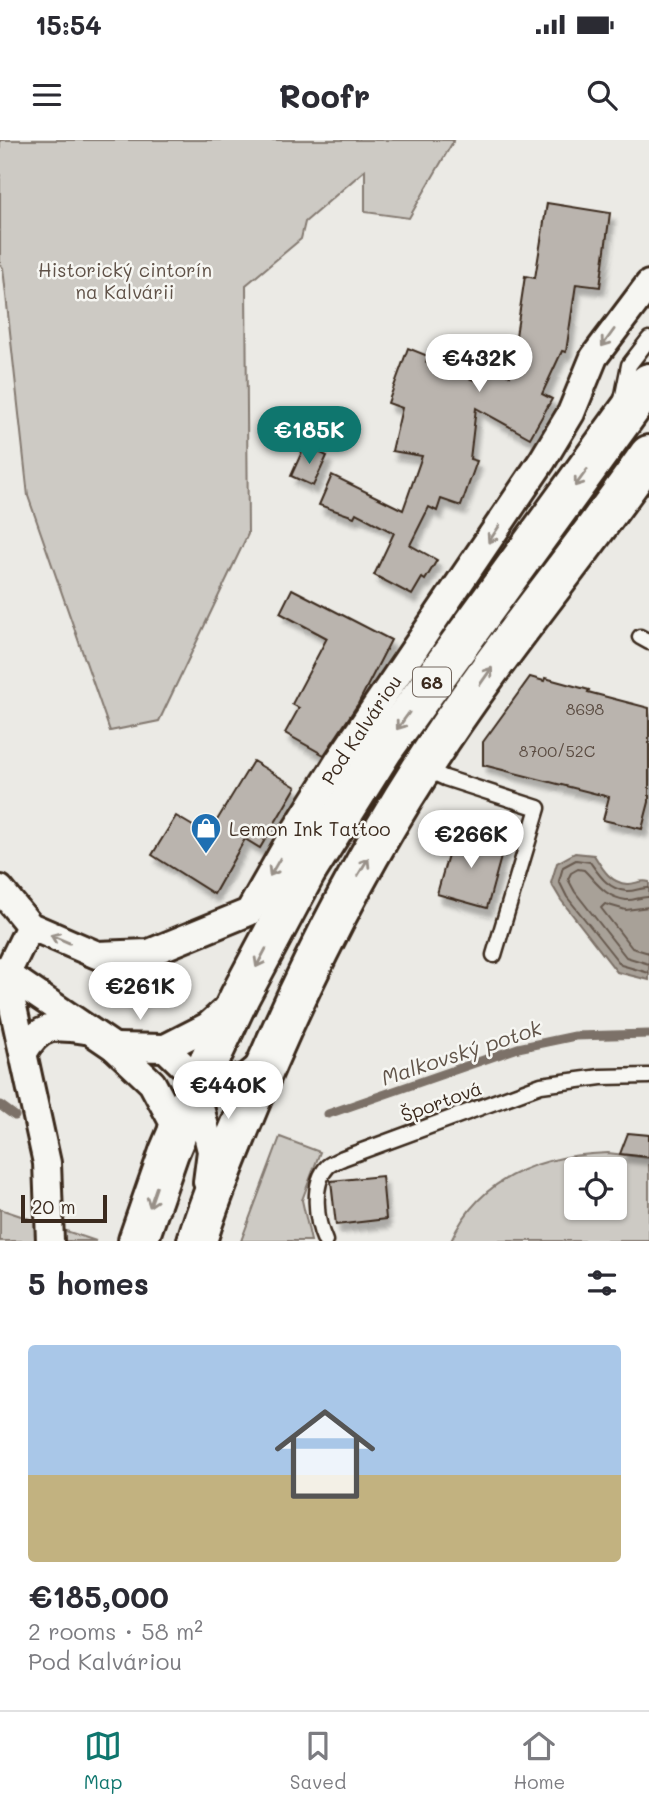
<!DOCTYPE html>
<meta charset="utf-8">
<style>
body{margin:0;font-family:Mali,sans-serif;background:#f7f7f7;color:#2b2b33;height:100vh;display:flex;flex-direction:column;font-size:26px;white-space:nowrap}
*{box-sizing:border-box;margin:0}
p{font-size:23px;color:#7c7c81}
.icon{flex:none;width:38px;height:38px;fill:none;stroke:currentColor;stroke-width:2;stroke-linecap:round;stroke-linejoin:round}
.map{position:relative;height:1101px;overflow:hidden}
.sheet{display:flex;flex-direction:column;background:#fff;flex:1}
.sheet>*{flex:none}
.controls{position:absolute;left:564px;top:1017px;display:grid;gap:14px}
.controls a{display:grid;place-items:center;width:63px;height:63px;border-radius:7px;background:#fff;box-shadow:0 2px 5px #0004;font-size:35px}
.scale{position:absolute;left:21px;bottom:18px;width:86px;box-sizing:border-box;padding-left:7px;border:4px solid #3b2a1e;border-top:0;font-size:19px;line-height:24px;white-space:nowrap;color:#3b2a1e;-webkit-text-stroke:5px #f6f6f2;paint-order:stroke}
.price{position:absolute;translate:-50% -60px;padding:0 16px;border-radius:24px;background:#fff;color:#222;font-size:23px;line-height:46px;filter:drop-shadow(0 2px 4px #0008)}
.price::after{content:'';position:absolute;left:50%;top:42px;width:21px;height:16px;margin-left:-10px;background:inherit;clip-path:polygon(0 0,100% 0,50% 100%)}
.price.selected{background:#0f766e;color:#fff}
ul{padding:0;list-style:none}
li{display:grid;align-content:center;gap:14px;height:371px;padding:0 28px}
li+li{border-top:2px solid #e1e1e2}
li span{display:grid;place-items:center;height:217px;border-radius:7px;color:#555}
li>.icon{margin-inline-start:auto}
span .icon{width:126px;height:126px;fill:#fffc;stroke-width:1}
li b{font-size:30px}
h2{display:flex;justify-content:space-between;align-items:center;height:84px;padding:0 28px;font-size:30px}
.status{display:flex;justify-content:space-between;align-items:center;height:49px;padding:0 35px;background:#fff;direction:ltr}
.status svg{height:19px;fill:currentColor}
header{display:flex;justify-content:space-between;align-items:center;height:91px;padding:0 28px;background:#fff;font-size:32px;font-weight:800}
.menu{display:flex;justify-content:space-around;align-items:center;height:98px;border-top:2px solid #e1e1e2;background:#fff;font-size:19px;color:#7c7c81}
.menu a{display:grid;justify-items:center;gap:4px}
.menu .selected{color:#0f766e}
.map>svg:first-child{display:block}
.green{fill:#cdcac4;stroke:#847a71;stroke-width:2;fill-rule:evenodd}
.water{fill:#a8a198;stroke:#7c7167;stroke-width:2}
.lines{fill:none;stroke-linecap:round;stroke-linejoin:round}
.shore{stroke:#675a4f;stroke-width:2}
.stream{stroke:#7c7167;stroke-width:9}
.building{fill:#bab4ae;stroke:#3b2a1e;stroke-width:2;filter:url(#shadow)}
.lane-casing{stroke:#3b2a1e;stroke-width:19}
.street-casing{stroke:#3b2a1e;stroke-width:32}
.primary-casing{stroke:#3b2a1e;stroke-width:44}
.lane{stroke:#f6f6f2;stroke-width:14}
.street{stroke:#f6f6f2;stroke-width:26}
.primary{stroke:#f6f6f2;stroke-width:38}
.oneway{stroke:#989088}
.labels{text-anchor:middle;dominant-baseline:central;stroke-width:5;stroke-linejoin:round;paint-order:stroke}
.number-label{font-size:16px;fill:#5b4c42}
.shield{fill:#f6f6f2;stroke:#73675e;stroke-width:2}
.shield-label{font-size:18px;font-weight:bold;fill:#3b2a1e}
.park-label{font-size:19px;fill:#605248;stroke:#f6f6f2}
.street-label{font-size:19px;fill:#3b2a1e;stroke:#f6f6f2}
.poi-label{font-size:19px;fill:#3b2a1e;stroke:#f6f6f2;text-anchor:start}
.water-label{font-size:21px;font-style:italic;fill:#615449;stroke:#f6f6f2}
</style>
<div class="status"><b>15:54</b><svg viewBox="0 0 49 12"><path d="M0 12V9h3v3zM5 12V6h3v6zM10 12V3h3v9zM15 12V0h3v12zM26 1h20v11H26zM47 4h2v5h-2z"/></svg></div>
<header><svg class="icon" aria-label="menu" viewBox="0 0 24 24"><path d="M4 6h16M4 12h16M4 18h16"/></svg>Roofr<svg class="icon" aria-label="search" viewBox="0 0 24 24"><circle cx="10" cy="10" r="6"/><path d="M15 15l6 6"/></svg></header>
<div class="map">
<svg width="649" height="1101" viewBox="0 0 649 1101">
<defs>
<filter id="shadow"><feDropShadow dx="4.5" dy="8" stdDeviation="2" flood-color="#0004"/></filter>
</defs>
<rect width="100%" height="100%" fill="#ebeae5"/>
<filter id="ink" filterUnits="userSpaceOnUse"><feTurbulence type="fractalNoise" baseFrequency=".0143" numOctaves="2"/><feDisplacementMap in="SourceGraphic" scale="14" xChannelSelector="R" yChannelSelector="G"/><feConvolveMatrix kernelMatrix="1 2 1 2 8 2 1 2 1" color-interpolation-filters="sRGB"/></filter>
<g filter="url(#ink)">
<g class="green">
<polygon points="0,0 454,0 409,78 365,72 365,30 305,82 301,99 246,145 248,394 159,581 110,591 28,356 3,128 0,124"/>
<polygon points="280,997 320,1012 302,1060 311,1101 241,1101"/>
<path d="M608 1013 649 1018V1101H451C480 1036 542 1015 608 1013ZM576 1029H614V1068H576Z"/>
<polygon points="0,1069 96,1101 0,1101"/>
</g>
<path class="water" d="M575 713 594 715C602 728 610 743 627 744 635 745 640 739 649 742V840L617 832 561 760 551 743 557 723Z"/>
<g class="lines">
<g class="shore">
<path d="M649 748C641 747 634 752 626 751 608 749 600 736 590 722L576 720 563 727 559 741 567 757 621 825 649 833"/>
<path d="M649 757C641 756 634 761 626 760 605 757 597 743 584 730L578 729 571 733 568 739 575 752 626 817 649 824"/>
<polyline points="649,767 626,770 605,764 601,768 632,808 649,813"/>
</g>
<g class="stream">
<polyline points="0,965 15,976"/>
<polyline points="328,974 518,908 575,896 649,894"/>
</g>
</g>
<g class="building">
<polygon points="547,63 610,73 600,147 576,144 566,212 562,211 542,254 552,259 530,298 476,268 470,319 477,321 461,366 441,359 437,371 429,367 410,405 437,420 425,440 422,438 412,455 374,435 394,393 356,373 354,377 319,365 332,335 403,370 422,316 392,311 402,268 388,263 408,208 428,216 426,222 474,240 484,222 510,236 525,136 535,138"/>
<polygon points="305,305 327,316 313,346 291,336"/>
<polygon points="292,449 391,500 358,564 324,615 285,593 299,568 292,564 327,498 280,473"/>
<polygon points="530,537 544,541 545,538 589,550 588,552 649,568 649,662 642,689 603,680 609,657 483,625 483,602"/>
<polygon points="253,621 296,647 260,708 245,699 214,754 152,715 176,676 208,695"/>
<polygon points="454,693 504,706 487,768 437,754"/>
<polygon points="628,993 649,995 649,1017 620,1014"/>
<polygon points="382,1036 386,1079 336,1085 331,1041"/>
</g>
<g class="lines">
<g class="lane-casing">
<g id="lane">
<polyline points="622,260 629,225 649,199"/>
<polyline points="640,497 649,502"/>
<polyline points="423,628 445,638 538,668 494,815"/>
<path d="M325 1101C316 1081 311 1043 328 1026 332 1023 339 1020 343 1018L541 945 601 937 649 936"/>
</g>
</g>
<g class="street-casing">
<g id="street">
<path id="s1" d="M0 749 30 786 97 815 149 813 249 772 295 691 340 619 542 321 571 273 594 217 649 144"/>
<polyline points="1,830 114,907 152,943 173,982 170,1004"/>
<polyline points="6,835 47,1023 50,1101"/>
<polyline points="6,835 30,786"/>
<polyline points="114,907 165,908 208,886 229,867"/>
<polyline points="165,908 192,934 211,1011 207,1042"/>
<path d="M24 912C40 884 56 885 85 890"/>
<polyline points="187,952 247,937 267,920"/>
</g>
</g>
<g class="primary-casing">
<g id="primary">
<polyline points="138,1101 169,1012 195,951 240,856 306,732 384,608 649,243"/>
<path d="M197 1101C209 1061 226 1021 242 982 292 859 350 740 422 628 491 519 575 421 649 315"/>
</g>
</g>
<use href="#lane" class="lane"/>
<use href="#street" class="street"/>
<use href="#primary" class="primary"/>
</g>
<defs><path id="oneway-shaft" d="M-6 0H5M1.5-3L5.5 0L1.5 3" fill="none" stroke-width="1.6" stroke-linecap="round" stroke-linejoin="round" transform="scale(1.75)"/></defs>
<g class="oneway">
<use href="#oneway-shaft" transform="translate(608 198) rotate(126)"/>
<use href="#oneway-shaft" transform="translate(581 338) rotate(126)"/>
<use href="#oneway-shaft" transform="translate(494 394) rotate(123)"/>
<use href="#oneway-shaft" transform="translate(486 536) rotate(-55)"/>
<use href="#oneway-shaft" transform="translate(403 581) rotate(126)"/>
<use href="#oneway-shaft" transform="translate(275 727) rotate(120)"/>
<use href="#oneway-shaft" transform="translate(363 727) rotate(-59)"/>
<use href="#oneway-shaft" transform="translate(60 799) rotate(-157)"/>
<use href="#oneway-shaft" transform="translate(261 818) rotate(118)"/>
<use href="#oneway-shaft" transform="translate(153 1057) rotate(109)"/>
</g>
</g>
<defs>
<g id="shop-pin" transform="scale(1.575)"><path d="M0 17L-7.5 6A9.5 9.5 0 1 1 7.5 6Z" fill="#1f6fb2" stroke="#f6f6f2"/><path d="M-5-2.5h2.3a2.7 3.5 0 0 1 5.4 0H5L5.5 6h-11ZM-1.5-2.5h3a1.5 2.3 0 0 0-3 0Z" fill="#fff"/></g>
</defs>
<g fill-rule="evenodd">
<use href="#shop-pin" x="206" y="688"/>
</g>
<g class="labels">
<g class="number-label">
<text x="585" y="568">8698</text>
<text x="557" y="610">8700/52C</text>
</g>
<rect class="shield" x="413" y="527.5" width="38" height="29" rx="5"/>
<g class="shield-label">
<text x="432" y="542">68</text>
</g>
<g class="park-label">
<text x="125" y="129">Historický cintorín<tspan x="125" dy="22">na Kalvárii</tspan></text>
</g>
<g class="street-label">
<text stroke="none"><textPath href="#s1" startOffset="495">Pod Kalváriou</textPath></text>
<text transform="translate(441 961) rotate(-20)">Športová</text>
</g>
<g class="poi-label">
<text x="229" y="688">Lemon Ink Tattoo</text>
</g>
<g class="water-label">
<text transform="translate(461 912) rotate(-18)">Malkovský potok</text>
</g>
</g>
</svg>
<div class="controls">
<a><svg class="icon" aria-label="locate" viewBox="0 0 24 24"><circle cx="12" cy="12" r="6"/><path d="M12 2v4M12 18v4M2 12h4M18 12h4"/></svg></a>
</div>
<div class="scale">20 m</div>
<b class="price" style="left:479px;top:254px">€432K</b>
<b class="price selected" style="left:309px;top:326px">€185K</b>
<b class="price" style="left:471px;top:730px">€266K</b>
<b class="price" style="left:140px;top:882px">€261K</b>
<b class="price" style="left:228px;top:981px">€440K</b>
</div>
<section class="sheet">
<h2>5 homes<svg class="icon" aria-label="filters" viewBox="0 0 24 24"><path d="M4 7h16M4 17h16"/><circle cx="9" cy="7" r="2"/><circle cx="15" cy="17" r="2"/></svg></h2>
<ul>
<li><span style="background:linear-gradient(#a9c7e8 60%,#c2b280 0)"><svg class="icon" aria-label="home" viewBox="0 0 24 24"><path d="M3 11l9-7 9 7M6 9v11h12V9"/></svg></span><div><b>€185,000</b><p>2 rooms · 58 m²</p><p>Pod Kalváriou</p></div></li>
</ul>
</section>
<nav class="menu">
<a class="selected"><svg class="icon" aria-label="map" viewBox="0 0 24 24"><path d="M3 6l6-2 6 2 6-2v14l-6 2-6-2-6 2zM9 4v14M15 6v14"/></svg>Map</a>
<a><svg class="icon" aria-label="saved" viewBox="0 0 24 24"><path d="M7 4h10v16l-5-4-5 4z"/></svg>Saved</a>
<a><svg class="icon" aria-label="home" viewBox="0 0 24 24"><path d="M3 11l9-7 9 7M6 9v11h12V9"/></svg>Home</a>
</nav>
